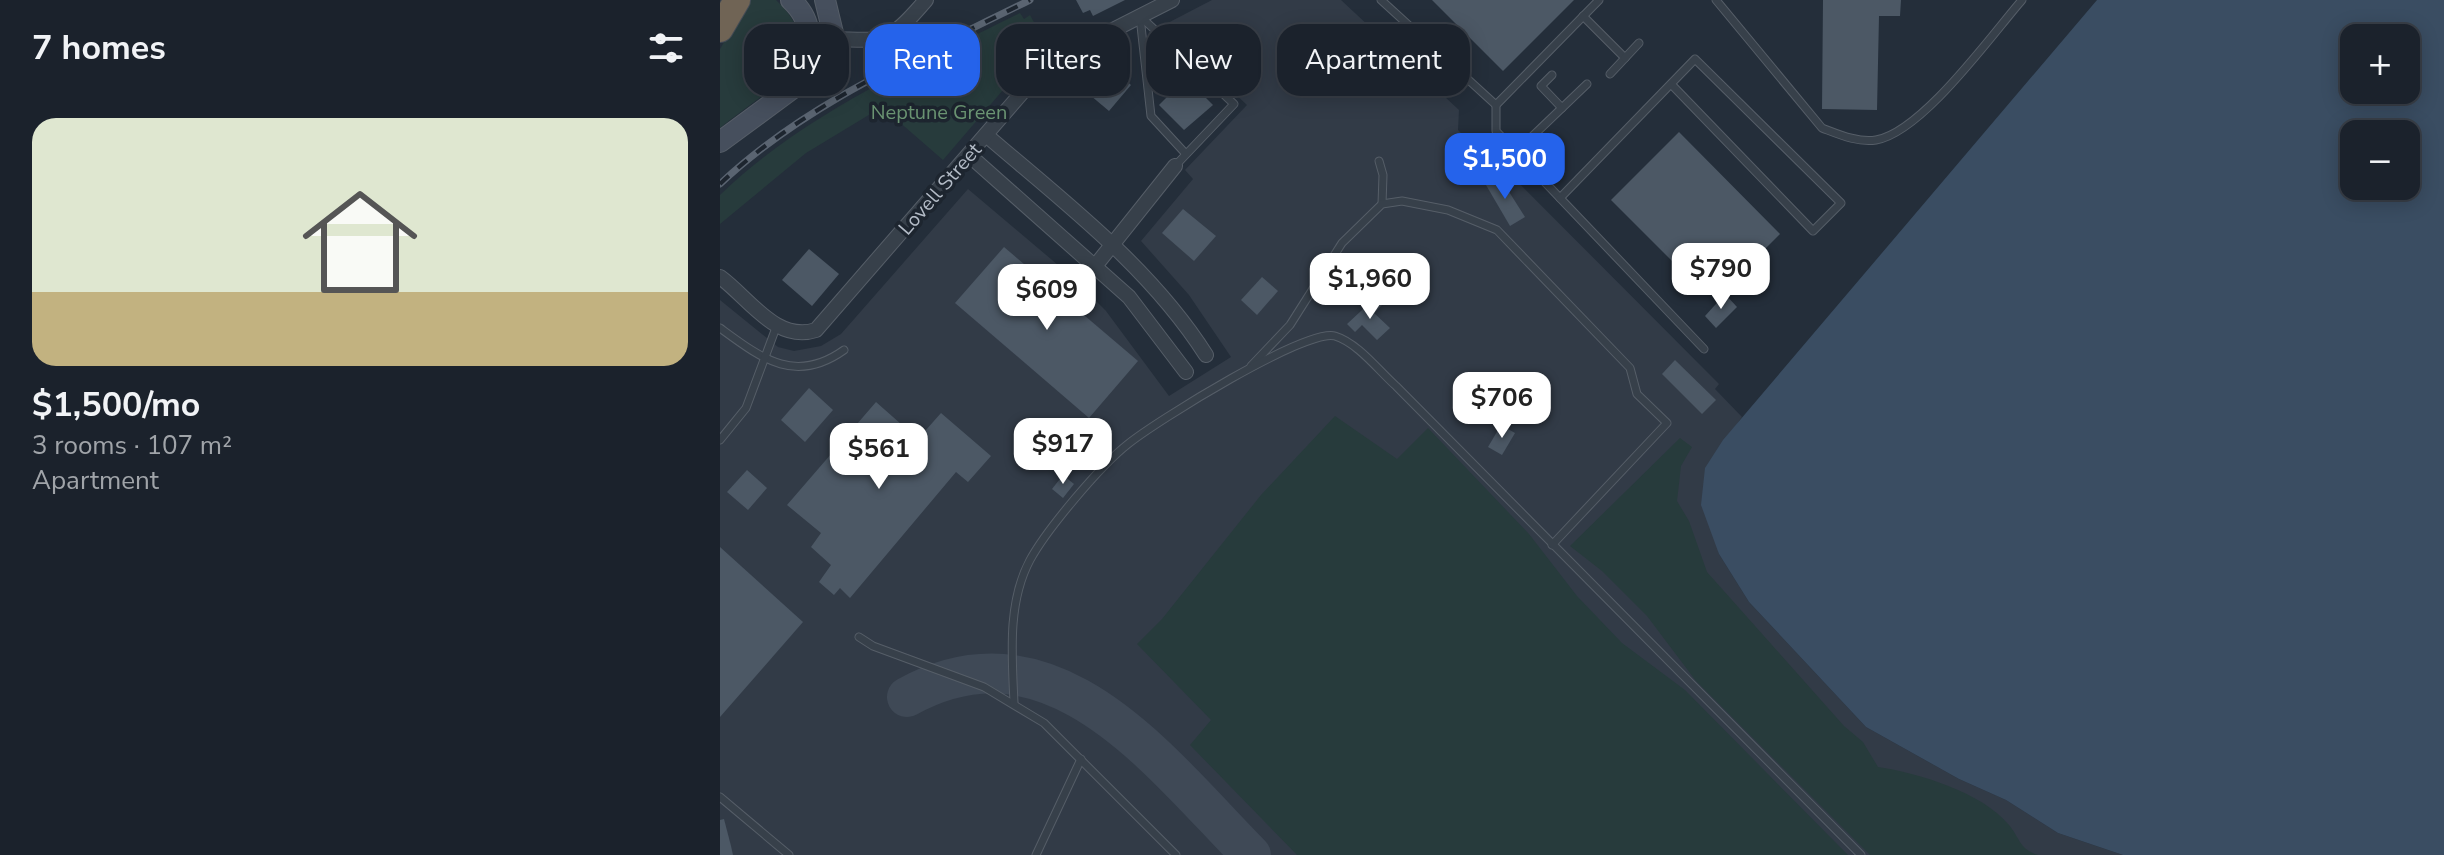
<!DOCTYPE html>
<meta charset="utf-8">
<style>
body{margin:0;font-family:"Nunito Sans",sans-serif;background:#282f38;color:#f1f3f6;height:100vh;display:flex;flex-direction:column;font-size:30px;white-space:nowrap}
*{box-sizing:border-box;margin:0}
p{font-size:26px;color:#a0a4a9}
.icon{flex:none;width:44px;height:44px;fill:none;stroke:currentColor;stroke-width:2;stroke-linecap:round;stroke-linejoin:round}
.map{position:relative;flex:1;overflow:hidden}
.side{display:flex;flex-direction:column;background:#1b222c;width:720px}
.side>*{flex:none}
.hud{position:absolute;left:24px;top:24px;width:760px;height:72px;display:flex;gap:16px}
.controls{position:absolute;left:1620px;top:24px;display:grid;gap:16px}
.controls a{display:grid;place-items:center;width:80px;height:80px;border-radius:16px;background:#1b222c;box-shadow:0 4px 20px #0003,0 0 0 2px #393f48;font-size:40px}
.price{position:absolute;translate:-50% -68px;padding:0 18px;border-radius:16px;background:#fff;color:#222;font-size:26px;line-height:52px;filter:drop-shadow(0 2px 4px #0008)}
.price::after{content:'';position:absolute;left:50%;top:48px;width:24px;height:18px;margin-left:-12px;background:inherit;clip-path:polygon(0 0,100% 0,50% 100%)}
.price.active{background:#2563eb;color:#fff}
ul{padding:0;list-style:none}
li{display:grid;align-content:center;gap:16px;height:424px;padding:0 32px}
li+li{border-top:2px solid #393f48}
li span{display:grid;place-items:center;height:248px;border-radius:24px;color:#555}
li>.icon{margin-inline-start:auto}
span .icon{width:144px;height:144px;fill:#fffc;stroke-width:1}
li b{font-size:34px}
h2{display:flex;justify-content:space-between;align-items:center;height:96px;padding:0 32px;font-size:34px}
.chip{padding:0 28px;border-radius:24px;background:#1b222c;box-shadow:0 4px 20px #0003,0 0 0 2px #393f48;font-size:28px;line-height:72px}
.chip.active{background:#2563eb;color:#fff}
main{display:flex;flex:1;min-height:0}
.map>svg:first-child{display:block}
.airport{fill:#323b47}
.green{fill:#273b3c}
.water{fill:#3a4d62;fill-rule:evenodd}
.lines{fill:none;stroke-linecap:round;stroke-linejoin:round}
.taxiway{stroke:#3f4956;stroke-width:40}
.building{fill:#4c5865}
.lane-casing{stroke:#565e68;stroke-width:9}
.street-casing{stroke:#565e68;stroke-width:16}
.secondary-casing{stroke:#565e68;stroke-width:22}
.highway-casing{stroke:#434b55;stroke-width:28}
.lane{stroke:#37404a;stroke-width:7}
.street{stroke:#37404a;stroke-width:14}
.secondary{stroke:#464f5d;stroke-width:20}
.highway{stroke:#706455;stroke-width:26}
.rail-casing{stroke:#5a6471;stroke-width:7}
.rail{stroke:#1d252f;stroke-width:4;stroke-dasharray:12;stroke-linecap:butt}
.labels{text-anchor:middle;dominant-baseline:central;stroke-width:7;stroke-linejoin:round;paint-order:stroke}
.park-label{font-size:20px;fill:#6b9573;stroke:#1d252f}
.street-label{font-size:20px;fill:#b3bbc6;stroke:#1d252f}
</style>
<main>
<section class="side">
<h2>7 homes<svg class="icon" aria-label="filters" viewBox="0 0 24 24"><path d="M4 7h16M4 17h16"/><circle cx="9" cy="7" r="2"/><circle cx="15" cy="17" r="2"/></svg></h2>
<ul>
<li><span style="background:linear-gradient(#dfe7d0 70%,#c2b280 0)"><svg class="icon" aria-label="home" viewBox="0 0 24 24"><path d="M3 11l9-7 9 7M6 9v11h12V9"/></svg></span><div><b>$1,500/mo</b><p>3 rooms · 107 m²</p><p>Apartment</p></div></li>
</ul>
</section>
<div class="map">
<svg width="1724" height="855" viewBox="0 0 1724 855">
<rect width="100%" height="100%" fill="#242e3a"/>
<polygon class="airport" points="492,0 621,0 739,110 738,130 768,161 773,157 999,384 995,389 1022,417 986,468 999,554 1029,602 1146,727 1239,779 1286,800 1338,833 1403,855 0,855 0,300 58,347 74,351 101,346 121,334 248,189 351,276 386,311 449,396 511,357 469,295 421,241 473,179 465,170 527,105 442,26"/>
<g class="green">
<path d="M29 0H56C118 58 40 94 0 128V49Z"/>
<path d="M300 13 304 19 310 15 328 48 307 62 223 160 162 107 86 153 0 224V195C85 113 196 65 300 13Z"/>
<polygon points="615,416 677,459 708,428 809,534 857,596 902,643 965,690 1128,855 577,855 470,745 491,720 417,644 442,619 541,495"/>
<path d="M960 438 972 447 961 466 957 501 969 521 987 572 1124 726 1143 742 1158 767C1198 773 1262 792 1289 825 1300 838 1299 849 1318 855H1150L976 681 927 616 882 571 850 546Z"/>
</g>
<path class="water" d="M1377 0H1724V855H1403L1338 833 1286 800 1239 779 1146 727 1029 602 999 554 981 505 985 468 1003 440ZM1634 38H1686V90H1634ZM1634 134H1686V186H1634Z"/>
<g class="lines">
<path class="taxiway" d="M187 697C333 616 440 763 531 855"/>
</g>
<g class="building">
<polygon points="356,0 405,0 373,16 370,10 363,13"/>
<polygon points="712,0 854,0 783,71"/>
<polygon points="1103,0 1181,0 1180,16 1159,16 1157,110 1102,109"/>
<polygon points="374,53 411,85 389,111 352,80"/>
<polygon points="466,78 493,105 464,130 439,105"/>
<polygon points="959,132 1060,234 1004,290 997,282 984,293 891,200"/>
<polygon points="779,176 805,217 790,226 766,185"/>
<polygon points="463,209 496,236 474,261 442,233"/>
<polygon points="284,247 418,361 369,418 235,303"/>
<polygon points="89,249 119,274 92,306 62,280"/>
<polygon points="542,277 558,291 537,315 521,300"/>
<polygon points="1005,294 1017,307 996,328 985,316"/>
<polygon points="655,298 662,305 654,313 670,328 657,340 642,325 635,332 627,324"/>
<polygon points="955,360 996,400 982,414 942,374"/>
<polygon points="89,388 113,410 85,442 61,420"/>
<polygon points="156,402 198,439 221,413 271,456 248,482 236,472 130,598 120,588 114,595 99,582 111,565 91,547 101,533 67,505"/>
<polygon points="781,425 795,433 782,455 768,447"/>
<polygon points="27,470 47,488 28,510 7,492"/>
<polygon points="343,475 354,484 343,498 332,489"/>
<polygon points="0,547 83,622 0,717"/>
<polygon points="4,819 11,846 13,855 0,855 0,820"/>
</g>
<g class="lines">
<g class="lane-casing">
<g id="lane">
<polyline points="661,0 776,105"/>
<polyline points="879,0 776,105 776,131 984,349"/>
<path d="M996 0 1102 128C1118 134 1138 143 1156 140 1202 132 1270 37 1302 0"/>
<polyline points="863,16 905,58 890,74"/>
<polyline points="420,17 431,116 465,153"/>
<polyline points="421,17 514,104 455,166"/>
<polyline points="905,58 919,43"/>
<polyline points="832,75 821,86 842,108"/>
<polyline points="796,152 867,84"/>
<polyline points="659,161 663,175 662,204"/>
<polyline points="840,198 975,59 1121,203 1093,231 951,84"/>
<path d="M0 328C41 358 75 385 124 350"/>
<polyline points="531,366 570,325 622,243 662,204 682,201 728,210 777,230 910,368 917,394 947,423 832,545"/>
<polyline points="0,440 26,408 57,325"/>
<polyline points="139,637 153,646 264,687 324,723 456,855"/>
<path d="M294 703C292 656 287 603 310 560 327 529 380 466 408 444 435 422 586 328 615 336 638 343 659 371 676 386L1141 855"/>
<polyline points="0,797 69,855"/>
<polyline points="316,855 361,759"/>
</g>
</g>
<g class="street-casing">
<g id="street">
<path d="M103 39C165 39 164 49 206 0"/>
<path d="M266 135C345 203 430 267 486 355"/>
<polyline points="249,155 409,297 466,372"/>
<polyline points="376,265 455,166"/>
<path d="M0 277C29 298 56 343 96 330L320 72 346 54 452 0"/>
</g>
</g>
<g class="secondary-casing">
<g id="secondary">
<path d="M68 88C90 60 100 27 71 0"/>
<polyline points="0,142 103,66 113,33 105,0"/>
</g>
</g>
<g class="highway-casing">
<polyline id="highway" points="0,29 17,0"/>
</g>
<use href="#lane" class="lane"/>
<use href="#street" class="street"/>
<use href="#secondary" class="secondary"/>
<use href="#highway" class="highway"/>
<g class="rail-casing">
<path id="rail" d="M0 184C88 101 202 54 310 0"/>
</g>
<use href="#rail" class="rail"/>
</g>
<g class="labels">
<g class="park-label">
<text x="219" y="112">Neptune Green</text>
</g>
<g class="street-label">
<text transform="translate(220 189) rotate(-49)">Lovell Street</text>
</g>
</g>
</svg>
<div class="controls">
<a>+</a>
<a>−</a>
</div>
<b class="price active" style="left:785px;top:201px">$1,500</b>
<b class="price" style="left:1001px;top:311px">$790</b>
<b class="price" style="left:650px;top:321px">$1,960</b>
<b class="price" style="left:327px;top:332px">$609</b>
<b class="price" style="left:782px;top:440px">$706</b>
<b class="price" style="left:343px;top:486px">$917</b>
<b class="price" style="left:159px;top:491px">$561</b>
<div class="hud">
<a class="chip">Buy</a>
<a class="chip active">Rent</a>
<a class="chip">Filters</a>
<a class="chip">New</a>
<a class="chip">Apartment</a>
</div>
</div>
</main>
